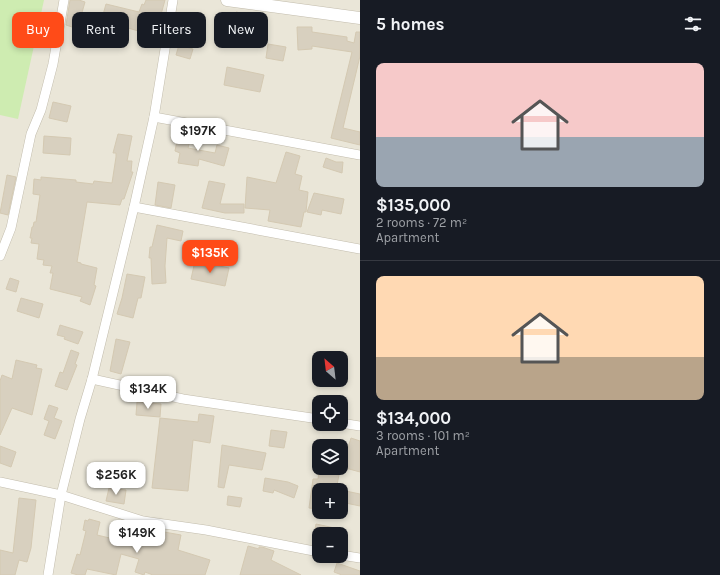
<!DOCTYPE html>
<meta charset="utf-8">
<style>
body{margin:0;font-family:Karla,sans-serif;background:#242831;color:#f1f3f6;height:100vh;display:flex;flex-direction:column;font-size:15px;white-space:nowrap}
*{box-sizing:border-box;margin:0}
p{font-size:13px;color:#9ea1a6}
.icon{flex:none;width:22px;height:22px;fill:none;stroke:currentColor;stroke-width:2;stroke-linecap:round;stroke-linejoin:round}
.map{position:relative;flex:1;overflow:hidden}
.panel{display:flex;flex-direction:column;background:#171b24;width:360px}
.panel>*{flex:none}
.guide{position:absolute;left:12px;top:12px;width:288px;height:36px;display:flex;gap:8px}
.needle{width:26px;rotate:332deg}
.tools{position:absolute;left:312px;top:351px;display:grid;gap:8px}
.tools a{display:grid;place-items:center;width:36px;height:36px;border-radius:8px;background:#171b24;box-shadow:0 2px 6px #0003;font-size:20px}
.price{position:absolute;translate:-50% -34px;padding:0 9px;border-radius:8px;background:#fff;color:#222;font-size:13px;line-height:26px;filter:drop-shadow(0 1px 2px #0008)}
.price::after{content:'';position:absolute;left:50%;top:24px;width:12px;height:9px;margin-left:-6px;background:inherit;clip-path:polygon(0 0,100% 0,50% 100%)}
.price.active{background:#ff4b18;color:#fff}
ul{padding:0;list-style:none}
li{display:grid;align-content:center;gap:8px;height:212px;padding:0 16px}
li+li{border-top:1px solid #363941}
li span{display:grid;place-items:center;height:124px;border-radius:8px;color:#555}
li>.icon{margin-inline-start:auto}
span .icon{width:72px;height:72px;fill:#fffc;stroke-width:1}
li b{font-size:17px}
h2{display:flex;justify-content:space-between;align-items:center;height:48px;padding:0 16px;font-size:17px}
.chip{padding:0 14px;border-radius:8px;background:#171b24;box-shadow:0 2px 6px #0003;font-size:14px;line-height:36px}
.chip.active{background:#ff4b18;color:#fff}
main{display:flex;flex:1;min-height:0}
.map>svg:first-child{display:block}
.residential{fill:#eae6d8;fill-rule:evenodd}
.green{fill:#ceecb1}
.building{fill:#d8d0bf;stroke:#d4c9b2}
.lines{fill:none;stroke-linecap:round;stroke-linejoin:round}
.minor-casing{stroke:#c2bcac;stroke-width:10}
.tertiary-casing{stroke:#c2bcac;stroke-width:13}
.minor{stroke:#fff;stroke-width:9}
.tertiary{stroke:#fff;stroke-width:12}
</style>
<main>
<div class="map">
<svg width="360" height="575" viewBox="0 0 360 575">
<rect width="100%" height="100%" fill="#f6f3ea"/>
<path class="residential" d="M0 0H360V575H0ZM319 358H341V380H319ZM319 402H341V424H319ZM319 446H341V468H319ZM319 490H341V512H319ZM319 534H341V556H319Z"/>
<polygon class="green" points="0,0 44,0 18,119 0,115"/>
<g class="building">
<polygon points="70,0 79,0 85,2 81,16 101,22 106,4 139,12 142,4 144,5 146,0 165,0 157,29 144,25 142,32 128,28 124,40 96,31 81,30 66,25"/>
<polygon points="236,12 246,14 244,27 235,27"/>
<polygon points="297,27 312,27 312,32 347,37 347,41 354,43 356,32 360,32 360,56 343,128 360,132 360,145 331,138 352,52 312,46 312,49 298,50"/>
<polygon points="268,44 286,47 283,61 266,58"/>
<polygon points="179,45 193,49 190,59 176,55"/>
<polygon points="227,67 264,75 260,92 224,85"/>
<polygon points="53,102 71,106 67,122 49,118"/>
<polygon points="179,130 192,133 188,148 215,153 217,145 229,148 224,166 199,159 198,166 178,163 180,153 175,151"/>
<polygon points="118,134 132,136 127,161 132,161 131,172 133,172 124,199 122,199 120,205 87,202 77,262 81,263 81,264 97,268 94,285 96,286 90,305 80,301 82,297 50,289 53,273 50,273 52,266 43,265 44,260 37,259 39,244 31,243 32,238 30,238 32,227 33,227 34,222 36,222 40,195 33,194 34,179 41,180 41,177 76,180 76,182 93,184 94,181 112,183 116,157 116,153 113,153"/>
<polygon points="44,136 71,138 70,155 43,153"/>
<polygon points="286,152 300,156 295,174 302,176 299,190 308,192 306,212 304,212 301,227 268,221 270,210 245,208 247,177 276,183"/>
<polygon points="326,158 336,162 343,162 342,173 323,167"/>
<polygon points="7,175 16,177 8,215 0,213"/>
<polygon points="209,181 225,184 220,204 244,204 244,213 225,213 202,208"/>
<polygon points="158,182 175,185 171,208 155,205"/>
<polygon points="314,193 344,199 341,214 322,210 321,215 307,212"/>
<polygon points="157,225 183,231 181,241 167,238 165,266 166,283 152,284 151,258 149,258 150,247 152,247"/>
<polygon points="195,261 229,268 225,286 191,279"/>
<polygon points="127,274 145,277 141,298 138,298 133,318 117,314 122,298"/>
<polygon points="10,278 19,281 16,292 6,289"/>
<polygon points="21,298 43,304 39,318 17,311"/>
<polygon points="60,325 83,332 78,344 64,339 65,337 57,335"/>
<polygon points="116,339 130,342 121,374 110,371"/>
<polygon points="71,350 79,353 75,364 77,365 67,390 55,386 60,372 63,373"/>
<polygon points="16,360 37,365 36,368 42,369 32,415 12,408 0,435 0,381 2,375 12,379"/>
<polygon points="137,402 161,404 160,417 136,415"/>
<polygon points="49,405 58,408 54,418 62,421 55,439 44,435 49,421 44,419"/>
<polygon points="199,414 214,416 210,443 193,440 188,491 152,488 160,418 198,422"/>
<polygon points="271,430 287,432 284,448 269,446"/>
<polygon points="351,438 360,441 360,472 342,467"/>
<polygon points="222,445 266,453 262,470 229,465 224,488 218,487"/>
<polygon points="0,446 16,452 11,467 0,463"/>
<polygon points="319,472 339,475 336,490 319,490 319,509 309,508 313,479 318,479"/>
<polygon points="265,478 288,482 298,486 294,498 274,490 273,493 263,491"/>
<polygon points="109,488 126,490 124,504 106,501"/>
<polygon points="341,490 360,494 360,506 341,502"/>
<polygon points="228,496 242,498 240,507 227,505"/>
<polygon points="19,498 36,500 31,548 27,562 19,560 15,575 0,575 0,550 13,553"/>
<polygon points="89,519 100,522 97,535 139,545 142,528 181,535 178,550 210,560 205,575 153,575 145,572 144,575 135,572 139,559 121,554 116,575 87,569 85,575 78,575 71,573 77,554 80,555 86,531 83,530 85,520 88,521"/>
<polygon points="316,524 344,530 344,534 314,534"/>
<polygon points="248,546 259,549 259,547 262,547 274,551 271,560 301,575 240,575"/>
<polygon points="337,563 360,571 360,575 342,575 334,572"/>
</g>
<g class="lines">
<g class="minor-casing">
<g id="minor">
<polyline points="154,117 360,155"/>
<polyline points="134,207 360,249"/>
<polyline points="0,256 11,228 31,134 41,110 53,64 64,0"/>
<polyline points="92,379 183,399 319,419"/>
<polyline points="341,423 360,426"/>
<polyline points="0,482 61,495 143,521 206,530 319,552"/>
<polyline points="341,555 360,558"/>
<polyline points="48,575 61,495 80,419 92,379 134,207 154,117 173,0"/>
</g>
</g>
<g class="tertiary-casing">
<polyline id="tertiary" points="227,0 360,18"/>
</g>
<use href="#minor" class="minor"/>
<use href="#tertiary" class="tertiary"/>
</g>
</svg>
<div class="tools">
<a><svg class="needle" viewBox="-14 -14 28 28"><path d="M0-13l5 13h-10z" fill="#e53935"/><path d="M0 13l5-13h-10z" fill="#9ea1a6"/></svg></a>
<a><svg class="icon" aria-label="locate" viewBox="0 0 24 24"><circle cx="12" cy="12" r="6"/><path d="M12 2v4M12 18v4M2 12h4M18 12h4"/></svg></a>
<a><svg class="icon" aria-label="layers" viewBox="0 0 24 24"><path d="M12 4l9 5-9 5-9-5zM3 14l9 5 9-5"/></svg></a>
<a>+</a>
<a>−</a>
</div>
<b class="price" style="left:198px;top:152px">$197K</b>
<b class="price active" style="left:210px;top:274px">$135K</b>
<b class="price" style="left:148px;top:410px">$134K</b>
<b class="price" style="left:116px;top:496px">$256K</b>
<b class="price" style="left:137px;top:554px">$149K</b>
<div class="guide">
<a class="chip active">Buy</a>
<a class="chip">Rent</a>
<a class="chip">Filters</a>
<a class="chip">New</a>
</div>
</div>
<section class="panel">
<h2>5 homes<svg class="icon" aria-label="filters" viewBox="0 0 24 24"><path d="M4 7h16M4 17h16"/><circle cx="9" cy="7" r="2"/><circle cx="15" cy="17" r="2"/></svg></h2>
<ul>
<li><span style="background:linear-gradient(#f6c9c9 60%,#9aa5b1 0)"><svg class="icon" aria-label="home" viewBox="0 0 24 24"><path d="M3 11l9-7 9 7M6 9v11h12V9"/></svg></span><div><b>$135,000</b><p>2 rooms · 72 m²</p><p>Apartment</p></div></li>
<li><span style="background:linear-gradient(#ffd9b3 65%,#b9a48a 0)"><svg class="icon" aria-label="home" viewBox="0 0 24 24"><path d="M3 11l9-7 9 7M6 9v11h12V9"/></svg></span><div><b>$134,000</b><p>3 rooms · 101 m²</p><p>Apartment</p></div></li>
</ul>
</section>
</main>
